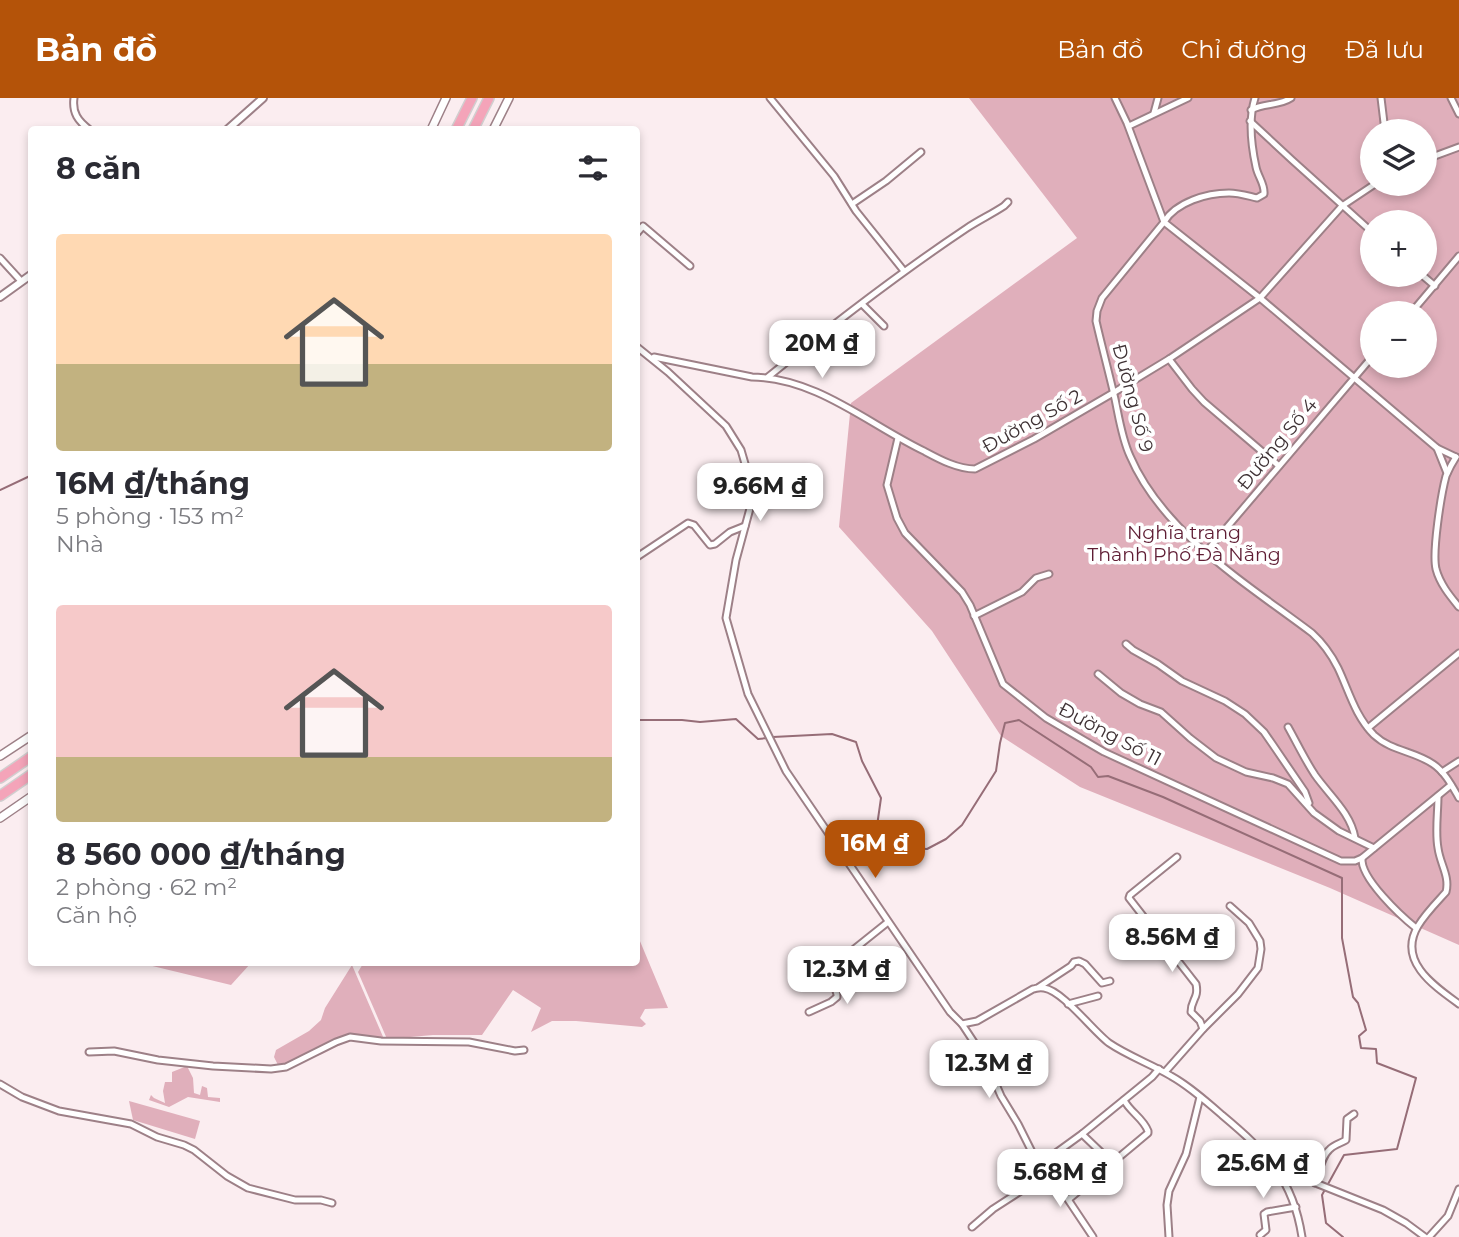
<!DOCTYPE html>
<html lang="vi">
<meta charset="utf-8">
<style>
body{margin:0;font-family:Montserrat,sans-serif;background:#f2f2f3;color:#2b2b33;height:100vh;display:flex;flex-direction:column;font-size:26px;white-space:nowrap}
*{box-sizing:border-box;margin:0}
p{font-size:23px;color:#7c7c81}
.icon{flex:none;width:38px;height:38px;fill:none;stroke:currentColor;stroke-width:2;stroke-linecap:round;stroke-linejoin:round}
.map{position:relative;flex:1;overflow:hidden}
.panel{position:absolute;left:28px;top:28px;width:612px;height:840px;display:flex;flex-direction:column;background:#fff;border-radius:7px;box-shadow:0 4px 10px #0003}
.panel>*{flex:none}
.fabs{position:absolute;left:1360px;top:21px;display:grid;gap:14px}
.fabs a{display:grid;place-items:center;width:77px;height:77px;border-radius:50%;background:#fff;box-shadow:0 4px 10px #0003;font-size:35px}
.price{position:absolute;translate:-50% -60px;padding:0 16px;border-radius:14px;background:#fff;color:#222;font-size:23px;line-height:46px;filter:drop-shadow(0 2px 4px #0008)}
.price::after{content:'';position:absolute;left:50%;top:42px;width:21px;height:16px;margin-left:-10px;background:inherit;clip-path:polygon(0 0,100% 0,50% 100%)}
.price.selected{background:#b45309;color:#fff}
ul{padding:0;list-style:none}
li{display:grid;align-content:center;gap:14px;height:371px;padding:0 28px}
li span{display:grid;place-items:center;height:217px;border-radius:7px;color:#555}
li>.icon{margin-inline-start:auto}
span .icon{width:126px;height:126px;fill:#fffc;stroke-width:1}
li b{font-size:30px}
h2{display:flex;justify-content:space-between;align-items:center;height:84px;padding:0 28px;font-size:30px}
header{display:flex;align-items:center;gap:42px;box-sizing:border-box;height:98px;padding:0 35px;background:#b45309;color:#fff}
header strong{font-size:33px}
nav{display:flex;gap:38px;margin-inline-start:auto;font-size:24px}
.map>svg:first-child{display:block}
.green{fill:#e0afbb;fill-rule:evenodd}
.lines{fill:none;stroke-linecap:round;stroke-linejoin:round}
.stream{stroke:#966d77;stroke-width:2}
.minor-casing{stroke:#9d8087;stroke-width:9}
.tertiary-casing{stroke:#9d8087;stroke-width:10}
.secondary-casing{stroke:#9d8087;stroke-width:10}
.motorway-casing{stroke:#d1cecf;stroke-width:12}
.minor{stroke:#fff;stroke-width:5}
.tertiary{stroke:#fff;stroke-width:6}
.secondary{stroke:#fff;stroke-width:7}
.motorway{stroke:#f4a4b9;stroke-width:9}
.labels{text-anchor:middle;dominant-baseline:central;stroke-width:7;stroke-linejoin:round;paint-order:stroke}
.street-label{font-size:19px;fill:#3f3235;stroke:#fff}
.park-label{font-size:19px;fill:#5f1d34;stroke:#fff}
</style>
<header>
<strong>Bản đồ</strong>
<nav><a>Bản đồ</a><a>Chỉ đường</a><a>Đã lưu</a></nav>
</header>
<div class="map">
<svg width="1459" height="1139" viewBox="0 0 1459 1139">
<rect width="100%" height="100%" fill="#fbedf0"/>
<g class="green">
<path d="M969 0H1459V847L1330 790 1080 689 1001 638 932 533 839 429 851 305 1077 140ZM1372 33H1424V86H1372ZM1372 124H1424V177H1372ZM1372 215H1424V268H1372Z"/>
<polygon points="637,836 668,910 645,911 640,920 646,926 642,929 576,923 552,923 531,934 541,910 513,892 482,937 433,937 387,941 358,874 364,864 637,864"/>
<polygon points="140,865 251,865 231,887"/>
<polygon points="352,867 384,941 358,938 322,956 280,971 274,959 276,952 309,933 321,922 325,910"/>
<polygon points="187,968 193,980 194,995 200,997 202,988 207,990 208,999 220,1000 220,1004 188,999 169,1009 149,1002 151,997 154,1000 165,1005 163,993 165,984 172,984 172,974"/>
<polygon points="129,1003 200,1023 195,1041 133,1022"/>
</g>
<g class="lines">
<g class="stream">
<polyline points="0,392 32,377"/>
<polyline points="637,622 682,622 700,624 736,621 758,641 768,640"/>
<polyline points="773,639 832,636 856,644 862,663 881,700 877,728 889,740 890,760 911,750 927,751 946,741 962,727 996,673 1000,645 1005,625 1019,622 1091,669 1098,679 1108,678 1163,699 1342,780 1342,840 1353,899 1358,905 1366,932 1359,938 1361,950 1376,951 1377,965 1416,980 1397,1051 1344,1057 1322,1097 1326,1125 1343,1139"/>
</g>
<g class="minor-casing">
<g id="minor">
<path d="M74 0C72 15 78 23 90 32"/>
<polyline points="770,0 834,78 856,113 904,173"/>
<polyline points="1115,0 1127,25 1164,124 1260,200 1437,350 1456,359"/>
<path d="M1255 0C1248 22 1251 46 1256 69 1258 79 1265 86 1264 96L1257 100C1248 98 1239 95 1229 95 1207 95 1176 104 1164 124L1102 200 1097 213 1096 223C1102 249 1109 275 1115 301 1119 320 1122 341 1130 358 1163 435 1247 486 1312 535 1323 545 1331 556 1338 570 1349 593 1355 618 1374 637 1391 653 1414 653 1433 666 1445 674 1452 688 1459 700"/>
<polyline points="1381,0 1385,33"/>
<polyline points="1451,0 1459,16"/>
<path d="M1251 12C1264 5 1279 8 1291 0"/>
<polyline points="1154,15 1158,0"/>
<polyline points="1250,23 1292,62 1372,134"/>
<polyline points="1129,28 1188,0"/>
<polyline points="1424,62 1459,49"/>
<polyline points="852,106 886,83 921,54"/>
<polyline points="637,135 643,128 690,168"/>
<polyline points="0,160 21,183"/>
<polyline points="1422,177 1435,188"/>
<polyline points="862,206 884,228"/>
<polyline points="1411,215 1459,158"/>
<polyline points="637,249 668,274 726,328 741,352 748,376 752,403 736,462 726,520 748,596 786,673 950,914 962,926 985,961 1001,998 1018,1026 1038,1066 1039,1075 1036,1081 1027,1089 993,1111 972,1129"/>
<path d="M654 259 752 279C817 280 868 326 924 353 939 361 957 371 975 371L1034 341 1113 295 1169 261 1260 200 1342 108 1375 86"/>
<polyline points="1169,261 1192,291 1204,304 1279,368"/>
<path d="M768 279C832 227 898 176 967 130 979 122 992 116 1004 108L1008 104"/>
<polyline points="898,340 887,387 897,420 905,435 962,494 970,507 1003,586 1046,620 1104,654 1341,763 1355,763 1362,760 1451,687"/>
<polyline points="1437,350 1447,375"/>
<path d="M1456 359C1452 365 1449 371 1446 378 1441 397 1432 454 1436 471 1440 486 1450 498 1459 509"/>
<polyline points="1206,454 1372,259"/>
<polyline points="637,459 688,425 694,427 710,447 715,446 730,434 745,428"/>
<polyline points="974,518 1022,494 1036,480 1049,476"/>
<polyline points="1126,546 1133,552 1158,566 1182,583 1225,603 1245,616 1264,634 1273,647 1305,694 1309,705"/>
<polyline points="1098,576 1121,595 1140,606 1161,614 1190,640 1216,660 1246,674 1273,680 1288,686 1314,715 1339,733 1374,750"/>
<path d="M1288 629C1297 645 1305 662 1315 677 1329 697 1351 715 1355 740"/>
<polyline points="1368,630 1459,555"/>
<polyline points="1442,674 1459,663"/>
<path d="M1438 698C1438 715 1435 734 1438 750 1440 766 1450 778 1446 794 1436 805 1425 816 1418 828 1397 863 1434 888 1459 906"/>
<path d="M1177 759 1130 797 1129 800 1196 886C1199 901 1191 901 1191 914L1200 923 1203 931"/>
<path d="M1362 760C1360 780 1401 818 1416 830"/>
<polyline points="813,877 828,872 888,824"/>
<polyline points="1039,889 1071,868 1074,864 1079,863 1085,866 1102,885 1110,883"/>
<polyline points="1068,906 1098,898"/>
<path d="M809 914 831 904 837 899C838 890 828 883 828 872"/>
<path d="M962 926 977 923 1033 891C1038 890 1039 889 1044 890 1063 893 1092 932 1109 945 1128 958 1151 966 1171 978 1189 988 1206 1003 1222 1017 1266 1054 1293 1080 1302 1139"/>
<polyline points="89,954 114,953 158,962 213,968 271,971 286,969 336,944 350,939 381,943 469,944 515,953 524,952"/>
<polyline points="1165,974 1203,931 1238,896 1258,870 1261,851 1260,843 1249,825 1230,808"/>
<polyline points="0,986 22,999 59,1013 131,1026 157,1039 184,1047 194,1052 227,1078 248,1090 295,1102 321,1102 332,1105"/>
<polyline points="1082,1036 1105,1058 1114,1063"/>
<polyline points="1260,1048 1292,1073 1318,1086 1383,1112 1406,1125 1425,1139"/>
<polyline points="1038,1066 1042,1065 1082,1036 1152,979 1159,971"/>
<polyline points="1039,1075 1047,1084 1061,1091 1093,1139"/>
<path d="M1315 1085C1319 1074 1321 1059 1330 1051 1334 1047 1341 1045 1346 1042L1347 1021 1354 1016"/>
<path d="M1069 1101 1148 1035V1033C1143 1020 1130 1014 1124 1002"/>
<polyline points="1260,1137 1266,1132 1264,1116 1267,1114 1296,1109"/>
<polyline points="1169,1139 1167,1107 1169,1093 1186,1056 1200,999"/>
<polyline points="1429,1139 1448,1118 1459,1091"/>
</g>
</g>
<g class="tertiary-casing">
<g id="tertiary">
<polyline points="227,32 263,0"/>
<polyline points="0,199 32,176"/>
</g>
</g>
<g class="secondary-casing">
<g id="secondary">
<polyline points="431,32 446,0"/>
<polyline points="493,32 509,0"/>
<polyline points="0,658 32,637"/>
<polyline points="0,720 32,698"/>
</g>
</g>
<g class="motorway-casing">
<g id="motorway">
<polyline points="456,32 472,0"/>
<polyline points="473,32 489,0"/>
<polyline points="0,680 32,658"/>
<polyline points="0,698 32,676"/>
</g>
</g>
<use href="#minor" class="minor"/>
<use href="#tertiary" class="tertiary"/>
<use href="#secondary" class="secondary"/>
<use href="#motorway" class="motorway"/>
</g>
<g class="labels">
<g class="street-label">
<text transform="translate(1133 300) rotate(75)">Đường Số 9</text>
<text transform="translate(1032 323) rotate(-29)">Đường Số 2</text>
<text transform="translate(1277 346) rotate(-50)">Đường Số 4</text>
<text transform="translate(1110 636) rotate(28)">Đường Số 11</text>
</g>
<g class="park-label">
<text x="1184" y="434">Nghĩa trang<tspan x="1184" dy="22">Thành Phố Đà Nẵng</tspan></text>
</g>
</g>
</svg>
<div class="fabs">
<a><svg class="icon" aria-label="layers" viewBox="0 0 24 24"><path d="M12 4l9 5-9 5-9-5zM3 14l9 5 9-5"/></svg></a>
<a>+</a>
<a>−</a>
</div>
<b class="price" style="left:822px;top:282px">20M ₫</b>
<b class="price" style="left:760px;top:425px">9.66M ₫</b>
<b class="price selected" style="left:875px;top:782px">16M ₫</b>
<b class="price" style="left:1172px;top:876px">8.56M ₫</b>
<b class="price" style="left:847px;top:908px">12.3M ₫</b>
<b class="price" style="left:989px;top:1002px">12.3M ₫</b>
<b class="price" style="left:1263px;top:1102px">25.6M ₫</b>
<b class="price" style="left:1060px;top:1111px">5.68M ₫</b>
<section class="panel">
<h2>8 căn<svg class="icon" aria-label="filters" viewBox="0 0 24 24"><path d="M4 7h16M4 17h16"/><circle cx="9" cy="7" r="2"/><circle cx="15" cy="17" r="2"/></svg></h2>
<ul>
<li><span style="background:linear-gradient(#ffd9b3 60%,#c2b280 0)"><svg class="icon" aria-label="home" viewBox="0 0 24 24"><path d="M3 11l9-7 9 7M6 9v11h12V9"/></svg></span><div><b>16M ₫/tháng</b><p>5 phòng · 153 m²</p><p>Nhà</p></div></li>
<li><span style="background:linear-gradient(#f6c9c9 70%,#c2b280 0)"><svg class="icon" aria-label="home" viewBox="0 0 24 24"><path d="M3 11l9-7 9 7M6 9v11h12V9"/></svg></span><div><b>8 560 000 ₫/tháng</b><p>2 phòng · 62 m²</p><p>Căn hộ</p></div></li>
</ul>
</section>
</div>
